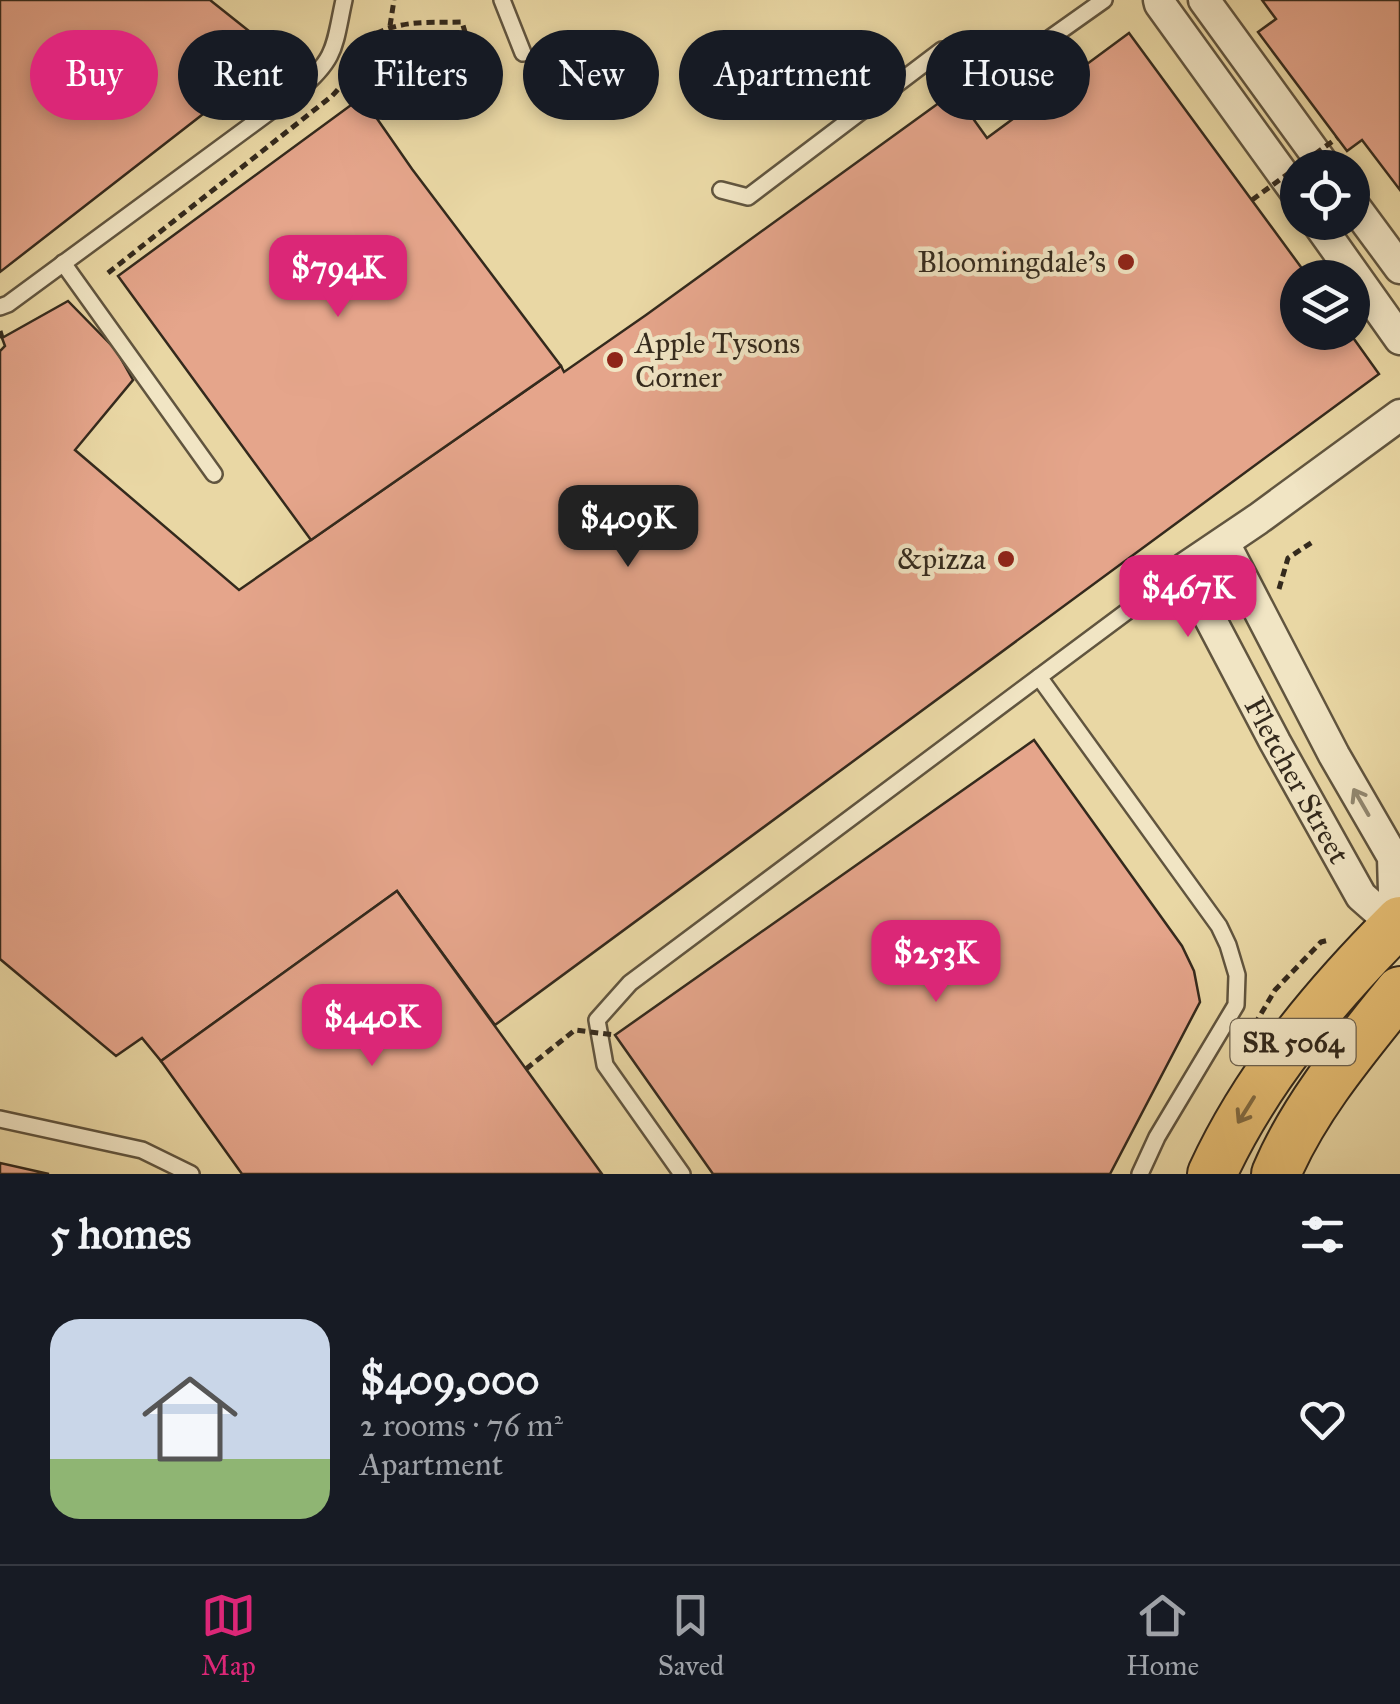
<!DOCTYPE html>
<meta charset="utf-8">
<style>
body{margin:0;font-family:"IM FELL Great Primer",serif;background:#20242c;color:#f1f3f6;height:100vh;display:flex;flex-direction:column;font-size:38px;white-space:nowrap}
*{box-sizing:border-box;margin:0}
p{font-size:32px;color:#9ea1a6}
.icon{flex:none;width:55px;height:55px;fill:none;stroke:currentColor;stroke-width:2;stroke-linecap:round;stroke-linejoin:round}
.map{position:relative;height:1174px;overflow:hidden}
.panel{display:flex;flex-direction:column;background:#171b24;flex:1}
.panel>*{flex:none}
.banner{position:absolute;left:30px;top:30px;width:1340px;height:90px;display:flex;gap:20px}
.controls{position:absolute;left:1280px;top:150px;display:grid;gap:20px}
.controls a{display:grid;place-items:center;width:90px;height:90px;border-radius:50%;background:#171b24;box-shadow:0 5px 15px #0003;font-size:50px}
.price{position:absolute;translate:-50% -85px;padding:0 22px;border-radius:20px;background:#db2777;color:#fff;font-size:32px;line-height:65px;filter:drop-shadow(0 2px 5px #0008)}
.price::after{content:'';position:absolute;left:50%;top:60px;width:30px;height:22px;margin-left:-15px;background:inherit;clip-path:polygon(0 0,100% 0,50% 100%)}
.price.current{background:#222;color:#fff}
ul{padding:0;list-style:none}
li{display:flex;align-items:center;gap:30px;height:250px;padding:0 50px}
li span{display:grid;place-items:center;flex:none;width:280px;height:200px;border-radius:30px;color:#555}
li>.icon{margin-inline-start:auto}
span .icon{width:120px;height:120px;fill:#fffc;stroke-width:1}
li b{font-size:42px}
h2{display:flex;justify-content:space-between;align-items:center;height:120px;padding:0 50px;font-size:42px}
.chip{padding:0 35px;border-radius:45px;background:#171b24;box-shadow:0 5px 15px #0003;font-size:35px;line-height:90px}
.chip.current{background:#db2777;color:#fff}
.tab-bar{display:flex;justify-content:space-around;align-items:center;height:140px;border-top:2px solid #363941;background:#171b24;font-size:28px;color:#9ea1a6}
.tab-bar a{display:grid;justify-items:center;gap:5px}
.tab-bar .current{color:#db2777}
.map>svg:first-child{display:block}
.building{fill:#e5a58b;stroke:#342a1d;stroke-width:2.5}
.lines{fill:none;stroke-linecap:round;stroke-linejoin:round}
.service-casing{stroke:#61553f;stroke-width:20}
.minor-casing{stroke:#61553f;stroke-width:35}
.primary-casing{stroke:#342a1d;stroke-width:52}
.path{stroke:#342a1d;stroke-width:5;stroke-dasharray:8 5;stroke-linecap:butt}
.service{stroke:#f1e5c4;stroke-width:15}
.minor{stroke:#f1e5c4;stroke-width:30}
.primary{stroke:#e4bc72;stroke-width:48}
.path-bridge{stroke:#342a1d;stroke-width:5;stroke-dasharray:8 5;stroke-linecap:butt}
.oneway{stroke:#928870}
.oneway2{stroke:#836c43}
.poi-dot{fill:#8f2418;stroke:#f1e5c4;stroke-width:4}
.labels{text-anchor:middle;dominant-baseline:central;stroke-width:9;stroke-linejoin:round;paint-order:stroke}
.shield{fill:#f1e5c4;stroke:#6d624f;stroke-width:2.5}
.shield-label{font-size:28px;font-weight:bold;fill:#342a1d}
.poi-label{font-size:30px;fill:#342a1d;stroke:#f1e5c4;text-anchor:end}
.street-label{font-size:30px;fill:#342a1d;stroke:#f1e5c4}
</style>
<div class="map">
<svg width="1400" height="1174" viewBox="0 0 1400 1174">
<rect width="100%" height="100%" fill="#e9d7a4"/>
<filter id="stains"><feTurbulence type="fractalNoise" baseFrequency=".002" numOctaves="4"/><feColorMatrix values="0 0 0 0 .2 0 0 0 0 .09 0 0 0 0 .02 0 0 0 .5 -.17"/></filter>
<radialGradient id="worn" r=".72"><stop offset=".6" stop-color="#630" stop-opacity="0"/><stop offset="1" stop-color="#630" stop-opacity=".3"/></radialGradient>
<g class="building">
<polygon points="0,0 210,0 279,55 0,272"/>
<polygon points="1262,0 1400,0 1400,190 1362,140 1347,151 1258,32 1276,19"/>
<polygon points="1129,33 1309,278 1298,278 1298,332 1349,332 1379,374 495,1025 397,891 161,1061 142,1038 116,1056 0,959 0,351 5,346 2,338 68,301 116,350 133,380 75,450 239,590 561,366 564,372 646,315 954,92 987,138"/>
<polygon points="362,97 412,169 561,366 311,540 118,276"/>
<polygon points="1034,740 1182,946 1194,971 1200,1002 1110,1174 713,1174 615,1035"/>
<polygon points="397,891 526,1069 602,1174 242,1174 161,1061"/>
<polygon points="0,1163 49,1174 0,1174"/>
</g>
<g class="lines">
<g class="service-casing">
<g id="service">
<polyline points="502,0 523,53"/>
<polyline points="721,190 748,197 942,50 1032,51 1104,0"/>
<polyline points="63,263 214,474"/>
<path d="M0 307 8 304 299 90C337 58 334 46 344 0"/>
<polyline points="0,1119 142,1150 191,1174"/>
<polyline points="682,1174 605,1065 597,1020 630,983 1039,677"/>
<polyline points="1140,1174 1157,1137 1236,1005 1237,975 1228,945 1219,926 1039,677 1184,569"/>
</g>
</g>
<g class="minor-casing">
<g id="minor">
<polyline points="1159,0 1160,4 1298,195"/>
<polyline points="1204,0 1326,168"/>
<polyline points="1352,203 1400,268"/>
<polyline points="1317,222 1400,339"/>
<path id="s1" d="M1400 415 1258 519 1184 569 1275 742 1361 896 1395 926 1400 936"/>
<polyline points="1224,543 1334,755 1393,857 1395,926"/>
</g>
</g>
<g class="primary-casing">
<g id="primary">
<path d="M1212 1174C1256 1078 1326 995 1400 921"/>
<path d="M1276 1174C1304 1107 1355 1047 1400 991"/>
</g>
</g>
<g class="path">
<polyline points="390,26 394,0"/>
<path d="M108 273 332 96C348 79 358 62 365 40 398 19 424 23 462 22L465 32"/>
<polyline points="0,331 2,338"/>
<polyline points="1279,589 1288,558 1314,541"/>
<polyline points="1248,1036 1275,990 1321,942 1329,940"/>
</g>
<use href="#service" class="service"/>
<use href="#minor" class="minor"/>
<use href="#primary" class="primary"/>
<g class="path-bridge">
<polyline points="1252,200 1337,138"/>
<polyline points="526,1069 575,1030 615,1035"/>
</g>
</g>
<defs><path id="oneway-shaft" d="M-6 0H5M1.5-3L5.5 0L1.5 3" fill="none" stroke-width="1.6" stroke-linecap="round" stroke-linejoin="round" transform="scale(2.5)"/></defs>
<use class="oneway" href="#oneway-shaft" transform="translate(1361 802) rotate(-120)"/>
<use class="oneway2" href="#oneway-shaft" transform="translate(1246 1110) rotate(122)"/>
<g class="poi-dot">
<circle cx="1126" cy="262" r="10"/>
<circle cx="615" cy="360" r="10"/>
<circle cx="1006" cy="559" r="10"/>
</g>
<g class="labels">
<rect class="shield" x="1230.5" y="1019" width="125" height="46" rx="8"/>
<g class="shield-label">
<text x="1293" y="1042">SR 5064</text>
</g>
<g class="poi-label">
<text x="1106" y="262">Bloomingdale's</text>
<text x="635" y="343" text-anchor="start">Apple Tysons<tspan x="635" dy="34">Corner</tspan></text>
<text x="986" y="559">&amp;pizza</text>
</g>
<g class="street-label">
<text stroke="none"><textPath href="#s1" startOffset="505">Fletcher Street</textPath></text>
</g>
</g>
<rect width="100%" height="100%" filter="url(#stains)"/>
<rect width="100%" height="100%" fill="url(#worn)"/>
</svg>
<div class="controls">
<a><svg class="icon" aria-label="locate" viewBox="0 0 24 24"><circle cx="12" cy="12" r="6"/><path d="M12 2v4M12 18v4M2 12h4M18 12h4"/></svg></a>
<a><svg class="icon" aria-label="layers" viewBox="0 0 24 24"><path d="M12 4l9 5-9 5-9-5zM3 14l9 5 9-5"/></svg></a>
</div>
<b class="price" style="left:338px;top:320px">$794K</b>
<b class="price current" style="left:628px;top:570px">$409K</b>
<b class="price" style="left:1188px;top:640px">$467K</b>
<b class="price" style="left:936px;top:1005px">$253K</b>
<b class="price" style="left:372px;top:1069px">$440K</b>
<div class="banner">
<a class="chip current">Buy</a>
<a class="chip">Rent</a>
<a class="chip">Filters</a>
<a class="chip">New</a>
<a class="chip">Apartment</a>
<a class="chip">House</a>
</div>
</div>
<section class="panel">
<h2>5 homes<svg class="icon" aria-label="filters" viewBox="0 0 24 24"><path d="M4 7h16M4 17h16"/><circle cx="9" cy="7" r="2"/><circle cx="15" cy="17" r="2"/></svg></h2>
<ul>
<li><span style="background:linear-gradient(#c9d6e8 70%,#8fb573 0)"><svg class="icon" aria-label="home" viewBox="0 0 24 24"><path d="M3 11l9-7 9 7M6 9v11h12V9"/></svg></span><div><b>$409,000</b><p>2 rooms · 76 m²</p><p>Apartment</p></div><svg class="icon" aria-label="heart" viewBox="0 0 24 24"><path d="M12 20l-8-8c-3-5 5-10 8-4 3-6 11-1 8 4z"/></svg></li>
</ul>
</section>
<nav class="tab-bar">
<a class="current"><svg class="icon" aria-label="map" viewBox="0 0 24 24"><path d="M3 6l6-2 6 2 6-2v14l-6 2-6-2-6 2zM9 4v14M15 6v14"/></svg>Map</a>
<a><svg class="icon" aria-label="saved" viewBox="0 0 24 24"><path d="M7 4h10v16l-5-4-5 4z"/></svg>Saved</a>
<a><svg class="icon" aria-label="home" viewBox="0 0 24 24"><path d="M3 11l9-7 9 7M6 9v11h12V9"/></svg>Home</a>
</nav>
